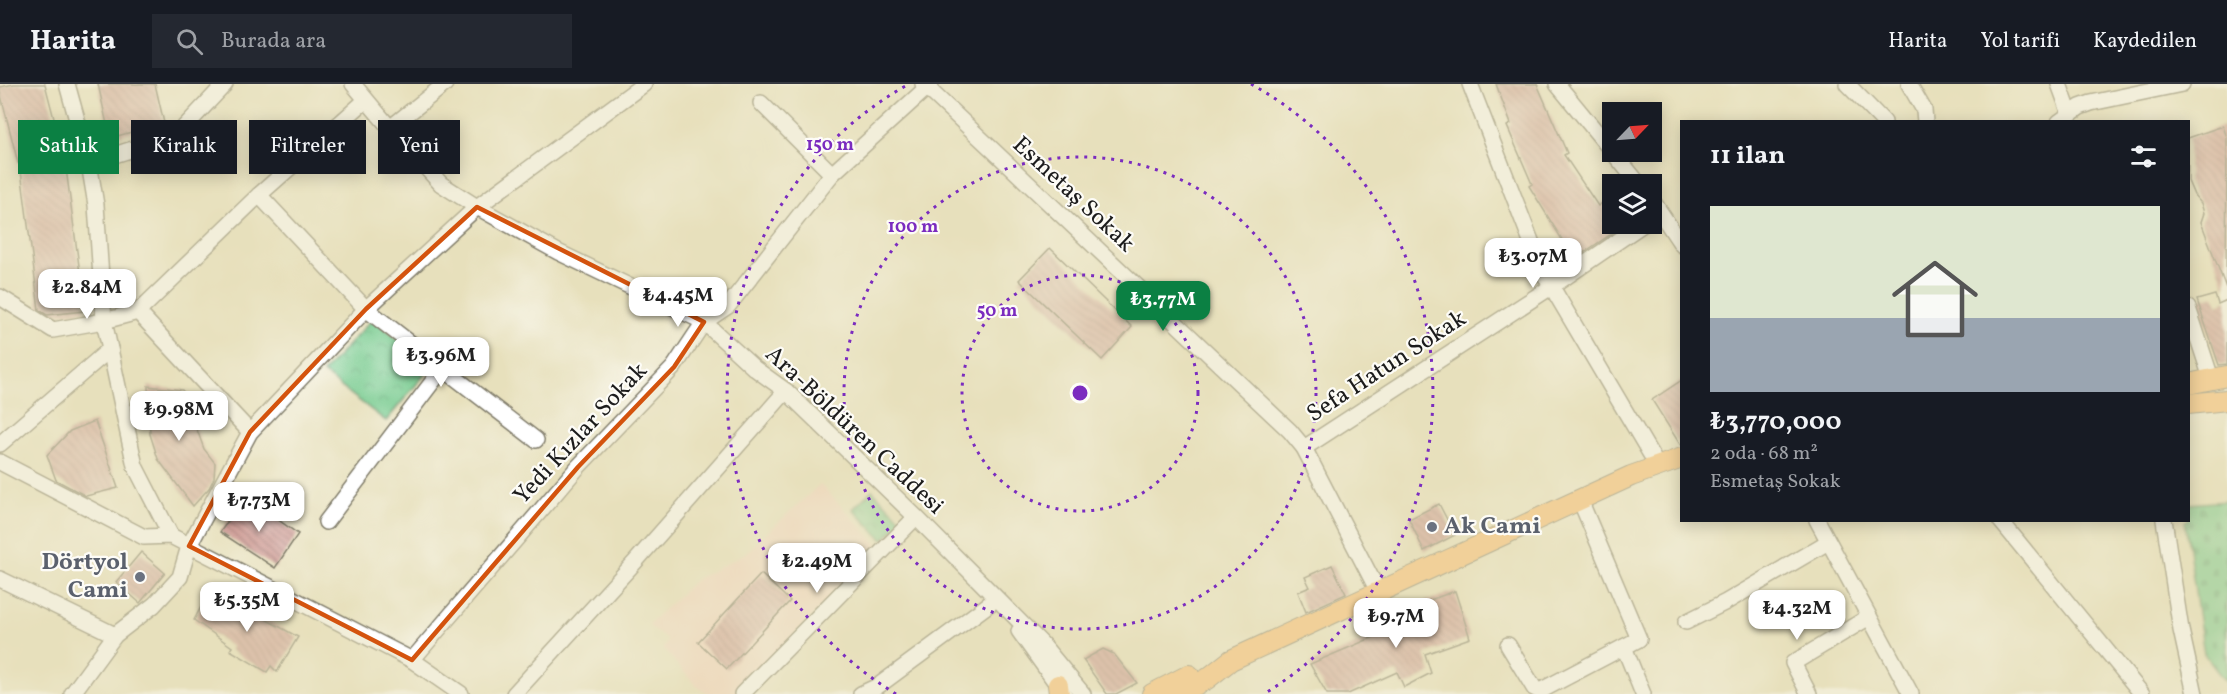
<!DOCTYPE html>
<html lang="tr">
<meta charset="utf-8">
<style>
body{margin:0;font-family:Vollkorn,serif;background:#242831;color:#f1f3f6;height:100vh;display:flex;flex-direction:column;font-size:22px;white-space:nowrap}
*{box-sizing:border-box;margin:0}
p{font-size:20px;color:#9ea1a6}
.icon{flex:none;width:33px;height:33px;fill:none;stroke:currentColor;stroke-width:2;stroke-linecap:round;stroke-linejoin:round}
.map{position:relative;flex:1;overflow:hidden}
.side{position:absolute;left:1680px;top:36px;width:510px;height:402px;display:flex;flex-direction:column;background:#171b24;border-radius:0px;box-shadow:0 3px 15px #0003}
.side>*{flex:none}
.banner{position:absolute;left:18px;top:36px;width:570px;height:54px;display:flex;gap:12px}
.needle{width:39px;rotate:65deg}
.tools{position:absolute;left:1602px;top:18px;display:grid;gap:12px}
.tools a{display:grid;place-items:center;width:60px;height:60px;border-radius:0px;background:#171b24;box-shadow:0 3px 15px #0003;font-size:30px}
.price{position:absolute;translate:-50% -51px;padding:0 14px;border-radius:12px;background:#fff;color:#222;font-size:20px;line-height:39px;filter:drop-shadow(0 2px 3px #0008)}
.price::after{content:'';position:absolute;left:50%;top:36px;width:18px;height:14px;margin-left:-9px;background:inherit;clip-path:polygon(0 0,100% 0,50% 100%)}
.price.current{background:#0b8043;color:#fff}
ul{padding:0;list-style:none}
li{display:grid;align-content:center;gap:12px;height:318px;padding:0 30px}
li+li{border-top:2px solid #363941}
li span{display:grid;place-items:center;height:186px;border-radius:0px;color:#555}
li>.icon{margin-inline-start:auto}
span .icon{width:108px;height:108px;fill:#fffc;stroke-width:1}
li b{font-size:26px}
h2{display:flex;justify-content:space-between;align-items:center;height:72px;padding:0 30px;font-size:26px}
.chip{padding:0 21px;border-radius:0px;background:#171b24;box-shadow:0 3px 15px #0003;font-size:21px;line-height:54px}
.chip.current{background:#0b8043;color:#fff}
header{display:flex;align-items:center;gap:36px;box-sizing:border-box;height:84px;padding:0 30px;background:#171b24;border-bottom:2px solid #363941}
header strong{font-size:28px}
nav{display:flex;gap:33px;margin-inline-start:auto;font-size:21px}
.search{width:420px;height:54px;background:#242831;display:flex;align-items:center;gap:15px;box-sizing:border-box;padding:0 21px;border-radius:0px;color:#9ea1a6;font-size:22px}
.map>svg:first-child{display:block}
.built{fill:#f4d3c0}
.cemetery{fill:url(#cemetery-stones);stroke:#4a7456;stroke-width:1.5}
.park{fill:url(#park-crowns);stroke:#4a7456;stroke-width:1.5}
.building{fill:url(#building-back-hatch)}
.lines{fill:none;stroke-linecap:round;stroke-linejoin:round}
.minor-casing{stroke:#827e6c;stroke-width:18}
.major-casing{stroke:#827e6c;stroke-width:22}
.minor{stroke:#fff;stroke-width:15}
.major{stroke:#fcbd6f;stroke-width:20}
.marked{fill:none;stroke:#d4530e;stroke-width:4.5;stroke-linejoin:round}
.ring{fill:none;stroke:#7b2cbf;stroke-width:3;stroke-dasharray:3 6}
.worship-dot{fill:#6b7280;stroke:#fdfcf7;stroke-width:2}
.labels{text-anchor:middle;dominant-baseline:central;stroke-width:4.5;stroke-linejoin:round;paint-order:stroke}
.street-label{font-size:24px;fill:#1c1c1c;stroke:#fdfcf7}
.worship-label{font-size:24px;font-weight:bold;fill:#5b616d;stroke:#fdfcf7;text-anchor:start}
.centre{fill:#7b2cbf;stroke:#fdfcf7;stroke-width:3}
.ring-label{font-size:18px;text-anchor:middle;font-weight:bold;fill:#7b2cbf;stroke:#fdfcf7;stroke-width:4.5;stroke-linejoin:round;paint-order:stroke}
</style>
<header>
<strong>Harita</strong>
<div class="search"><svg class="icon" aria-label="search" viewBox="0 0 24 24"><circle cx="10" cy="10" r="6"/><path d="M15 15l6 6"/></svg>Burada ara</div>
<nav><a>Harita</a><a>Yol tarifi</a><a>Kaydedilen</a></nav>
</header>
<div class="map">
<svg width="2227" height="610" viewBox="0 0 2227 610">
<defs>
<pattern id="cemetery-stones" width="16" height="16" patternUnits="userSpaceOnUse" patternTransform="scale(1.5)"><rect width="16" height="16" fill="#77cb8f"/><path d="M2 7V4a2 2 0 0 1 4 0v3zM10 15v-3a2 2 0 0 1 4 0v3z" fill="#66ae7b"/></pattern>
<pattern id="park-crowns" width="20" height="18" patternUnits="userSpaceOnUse" patternTransform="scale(1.5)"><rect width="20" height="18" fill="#77cb8f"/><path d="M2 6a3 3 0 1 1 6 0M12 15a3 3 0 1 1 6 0" fill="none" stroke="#66ae7b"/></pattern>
<pattern id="building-back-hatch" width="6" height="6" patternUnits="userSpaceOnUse" patternTransform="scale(1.5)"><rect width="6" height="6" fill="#cf9c95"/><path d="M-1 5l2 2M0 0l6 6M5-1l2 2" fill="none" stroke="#a77e79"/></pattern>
</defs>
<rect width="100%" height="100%" fill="#fdfcf7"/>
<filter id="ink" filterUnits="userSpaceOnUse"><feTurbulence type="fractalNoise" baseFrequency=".0167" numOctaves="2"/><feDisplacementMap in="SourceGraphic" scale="12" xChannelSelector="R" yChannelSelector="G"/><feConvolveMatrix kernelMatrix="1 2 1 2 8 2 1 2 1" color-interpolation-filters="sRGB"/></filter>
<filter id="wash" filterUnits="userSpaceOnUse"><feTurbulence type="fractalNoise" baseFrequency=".008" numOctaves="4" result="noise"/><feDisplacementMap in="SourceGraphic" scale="24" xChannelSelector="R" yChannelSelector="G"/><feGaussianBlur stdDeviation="1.35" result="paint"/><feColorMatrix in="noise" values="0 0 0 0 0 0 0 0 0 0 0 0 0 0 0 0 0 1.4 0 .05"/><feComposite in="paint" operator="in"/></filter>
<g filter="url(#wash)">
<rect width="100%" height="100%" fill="#e7e0bc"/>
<polygon class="built" points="820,400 879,462 737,610 709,610 696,602 663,564 668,556 648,541 695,496 746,469"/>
<polygon class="cemetery" points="2227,417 2227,600 2204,570 2185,437 2188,436 2189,420"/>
<g class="park">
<polygon points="373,234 430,284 386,337 323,289"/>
<polygon points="872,406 903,437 883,456 853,425"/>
</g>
<g id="blocks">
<g class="building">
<polygon points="14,0 45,0 65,77 85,227 47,231 39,226 20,79 18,79 0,8 0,3"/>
<polygon points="98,0 155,0 164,39 110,54"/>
<polygon points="1496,0 1537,0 1567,69 1564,71 1598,122 1612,112 1612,140 1626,140 1574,175 1529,102 1532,100 1507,42 1511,40"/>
<polygon points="2223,42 2227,54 2226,204 2201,138 2204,129 2201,119 2194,111 2188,97 2188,54"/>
<polygon points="1050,164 1132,243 1102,276 1019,196"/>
<polygon points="2215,211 2218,220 2227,216 2227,280 2219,281 2197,216"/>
<polygon points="1682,296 1682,362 1681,362 1652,316"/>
<polygon points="148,302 182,306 191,318 196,343 204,365 215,379 214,394 209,404 193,422 158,375 150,350"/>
<polygon points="95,337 118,404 86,412 56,396 47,371 70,347"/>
<polygon points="246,413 298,450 275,484 220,448"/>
<polygon points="1439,420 1455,451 1424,467 1409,435"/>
<polygon points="141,468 165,489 140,519 116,498"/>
<polygon points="1332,481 1346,510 1306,528 1298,508 1310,503 1305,493"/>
<polygon points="761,490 790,517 727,585 698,558"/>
<polygon points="1455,507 1470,554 1425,570 1431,589 1404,603 1397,588 1348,610 1327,610 1310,580 1381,550 1419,530 1416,521"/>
<polygon points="222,514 229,515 298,553 277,588 271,582 267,588 230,566 232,563 194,536 202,521"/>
<polygon points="1103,565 1114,570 1137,599 1116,610 1107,610 1083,576"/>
</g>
</g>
</g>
<g filter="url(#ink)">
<use href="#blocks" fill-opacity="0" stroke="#827e6c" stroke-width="1.5"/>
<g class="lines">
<g class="minor-casing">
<g id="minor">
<polyline points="67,0 89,79 96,121 104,237 135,382 171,452"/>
<polyline points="353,0 390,44 441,100 477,123 558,168 704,238 754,284 786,307 916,433 1041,559 1083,610"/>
<polyline points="923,0 1290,347 1304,364 1379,509"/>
<polyline points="1470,0 1543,188 1657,381"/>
<polyline points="1557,0 1639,100"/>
<polyline points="1847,0 1884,38"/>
<polyline points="1909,0 1924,26 1925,38"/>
<polyline points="2059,0 2070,30"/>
<polyline points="761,19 832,90"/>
<polyline points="2059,38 2080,23 2091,19 2182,0"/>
<polyline points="390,44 445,0"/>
<polyline points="89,79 177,51 225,0"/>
<polyline points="259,111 366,225 536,356"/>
<polyline points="1652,116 1682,161"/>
<polyline points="0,213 53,246 104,237 138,228 259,111 366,16"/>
<polyline points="2188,224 2211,294"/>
<polyline points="138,228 250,348"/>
<polyline points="0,360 110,265"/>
<polyline points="1304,364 1551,203 1643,140"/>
<polyline points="0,378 144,453 171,452 412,576 461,610"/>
<polyline points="1817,436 1911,610"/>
<polyline points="2000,436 2142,610"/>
<polyline points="2164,436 2181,546 2195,610"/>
<polyline points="326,438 443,284"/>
<polyline points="0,495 115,551"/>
<polyline points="1686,538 1726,518 1828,458"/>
<polyline points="1019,547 1064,610"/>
<polyline points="1508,561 1534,604 1540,607 1639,555 1580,416"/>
<polyline points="1624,563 1643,610"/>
<polyline points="412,576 578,383 674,283 704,238 728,222 832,90 931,0"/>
<polyline points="72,610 115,551 154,521 180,493 189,462 250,348 366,225 477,123 644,0"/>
<polyline points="514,610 635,478 786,307"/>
<polyline points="742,610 916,433"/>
<polyline points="861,610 878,602 996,515"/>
<polyline points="1809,610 1793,579 1869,533"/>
</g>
</g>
<g class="major-casing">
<g id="major">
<polyline points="2188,300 2227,292"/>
<polyline points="2188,320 2227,316"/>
<polyline points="1058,601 1059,610"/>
<polyline points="1152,610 1189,591"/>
<polyline points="1178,610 1207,595 1231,576 1631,392 1682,374"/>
</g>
</g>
<use href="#minor" class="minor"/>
<use href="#major" class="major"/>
</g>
</g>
<path d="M0 0H2227V610H0ZM477 123 704 238 674 283 578 383 412 576 189 462 250 348 366 225Z" fill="#e7e0bc" fill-opacity=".55" fill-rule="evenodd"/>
<path class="marked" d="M477 123 704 238 674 283 578 383 412 576 189 462 250 348 366 225Z"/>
<g class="ring">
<circle cx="1080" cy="309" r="118"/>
<circle cx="1080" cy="309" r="236"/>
<path d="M896 610A353 353 0 0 1 909 0M1251 0A353 353 0 0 1 1264 610"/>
</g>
<g class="worship-dot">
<circle cx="1432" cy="443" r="6"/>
<circle cx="140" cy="493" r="6"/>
</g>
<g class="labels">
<g class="street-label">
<text transform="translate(1073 111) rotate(43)">Esmetaş Sokak</text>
<text transform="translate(1387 283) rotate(-33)">Sefa Hatun Sokak</text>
<text transform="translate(854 347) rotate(43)">Ara-Böldüren Caddesi</text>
<text transform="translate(581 350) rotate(-47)">Yedi Kızlar Sokak</text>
</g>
<g class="worship-label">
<text x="1444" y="443">Ak Cami</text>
<text x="128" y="479" text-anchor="end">Dörtyol<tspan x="128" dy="28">Cami</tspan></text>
</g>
</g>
<circle cx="1080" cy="309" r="9" class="centre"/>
<g class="ring-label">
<text x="830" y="66">150 m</text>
<text x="913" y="148">100 m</text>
<text x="997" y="232">50 m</text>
</g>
</svg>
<div class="tools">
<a><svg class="needle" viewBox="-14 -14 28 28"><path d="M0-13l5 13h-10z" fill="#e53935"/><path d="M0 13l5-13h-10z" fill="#9ea1a6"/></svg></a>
<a><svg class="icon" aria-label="layers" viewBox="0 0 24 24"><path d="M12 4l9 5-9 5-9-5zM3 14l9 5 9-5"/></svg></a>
</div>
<b class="price" style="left:1533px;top:205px">₺3.07M</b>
<b class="price" style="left:87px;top:236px">₺2.84M</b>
<b class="price" style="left:678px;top:244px">₺4.45M</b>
<b class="price current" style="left:1163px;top:248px">₺3.77M</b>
<b class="price" style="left:441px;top:304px">₺3.96M</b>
<b class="price" style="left:179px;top:358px">₺9.98M</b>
<b class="price" style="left:259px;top:449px">₺7.73M</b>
<b class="price" style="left:817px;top:510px">₺2.49M</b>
<b class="price" style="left:247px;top:549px">₺5.35M</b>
<b class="price" style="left:1797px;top:557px">₺4.32M</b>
<b class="price" style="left:1396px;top:565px">₺9.7M</b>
<div class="banner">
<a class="chip current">Satılık</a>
<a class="chip">Kiralık</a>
<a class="chip">Filtreler</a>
<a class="chip">Yeni</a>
</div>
<section class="side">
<h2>11 ilan<svg class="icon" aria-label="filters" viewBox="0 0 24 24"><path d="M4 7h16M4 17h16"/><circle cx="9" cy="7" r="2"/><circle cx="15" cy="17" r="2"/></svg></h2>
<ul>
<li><span style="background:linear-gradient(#dfe7d0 60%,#9aa5b1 0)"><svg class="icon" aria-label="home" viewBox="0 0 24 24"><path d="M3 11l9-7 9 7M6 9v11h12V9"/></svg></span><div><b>₺3,770,000</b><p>2 oda · 68 m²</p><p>Esmetaş Sokak</p></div></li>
</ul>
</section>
</div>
